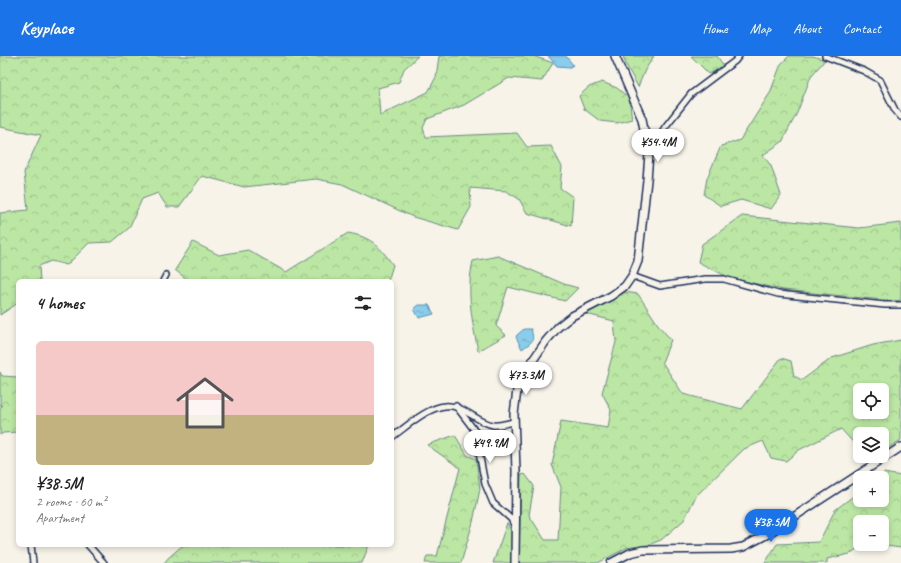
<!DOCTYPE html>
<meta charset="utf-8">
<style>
body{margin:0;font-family:Caveat,sans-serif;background:#f2f2f2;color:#222;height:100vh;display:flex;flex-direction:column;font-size:15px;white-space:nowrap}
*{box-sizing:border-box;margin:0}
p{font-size:13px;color:#767676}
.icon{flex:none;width:22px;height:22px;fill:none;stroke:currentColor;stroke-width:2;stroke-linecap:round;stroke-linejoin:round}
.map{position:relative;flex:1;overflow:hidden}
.panel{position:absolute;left:16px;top:223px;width:378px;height:268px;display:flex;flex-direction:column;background:#fff;border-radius:6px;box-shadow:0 2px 6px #0003}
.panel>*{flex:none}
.tools{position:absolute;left:853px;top:327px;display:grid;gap:8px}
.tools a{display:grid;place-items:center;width:36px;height:36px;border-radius:6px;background:#fff;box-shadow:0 2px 6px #0003;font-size:20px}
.price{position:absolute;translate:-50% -34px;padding:0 9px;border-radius:14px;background:#fff;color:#222;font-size:13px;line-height:26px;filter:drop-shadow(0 1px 2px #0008)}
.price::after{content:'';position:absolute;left:50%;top:24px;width:12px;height:9px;margin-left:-6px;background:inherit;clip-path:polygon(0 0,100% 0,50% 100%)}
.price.active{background:#1a73e8;color:#fff}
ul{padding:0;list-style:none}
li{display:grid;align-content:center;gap:8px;height:212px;padding:0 20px}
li+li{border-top:1px solid #e0e0e0}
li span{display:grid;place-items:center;height:124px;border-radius:6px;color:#555}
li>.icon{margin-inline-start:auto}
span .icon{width:72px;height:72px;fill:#fffc;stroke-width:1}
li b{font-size:17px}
h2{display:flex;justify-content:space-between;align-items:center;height:48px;padding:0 20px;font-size:17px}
header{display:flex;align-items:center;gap:24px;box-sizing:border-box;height:56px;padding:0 20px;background:#1a73e8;color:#fff}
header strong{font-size:19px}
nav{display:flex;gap:22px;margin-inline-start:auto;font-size:14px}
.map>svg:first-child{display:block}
.forest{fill:url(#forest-crowns);stroke:#6b8a80;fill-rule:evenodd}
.water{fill:url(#water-ripples);stroke:#5d8eb2}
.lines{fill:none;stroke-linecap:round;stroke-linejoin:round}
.street-casing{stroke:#1b2f5e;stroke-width:8}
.secondary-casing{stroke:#1b2f5e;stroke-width:10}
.street{stroke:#f7f3e8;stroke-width:5}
.secondary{stroke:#f7f3e8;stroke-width:7}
</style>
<header>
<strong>Keyplace</strong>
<nav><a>Home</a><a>Map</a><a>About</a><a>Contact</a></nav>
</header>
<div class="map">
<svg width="901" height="507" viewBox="0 0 901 507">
<defs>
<pattern id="forest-crowns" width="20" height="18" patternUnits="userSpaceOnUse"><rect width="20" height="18" fill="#bbe6a3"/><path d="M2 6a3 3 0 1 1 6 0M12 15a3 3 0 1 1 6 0" fill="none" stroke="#a0c68f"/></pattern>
<pattern id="water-ripples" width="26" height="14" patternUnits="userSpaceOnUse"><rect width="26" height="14" fill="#89cdea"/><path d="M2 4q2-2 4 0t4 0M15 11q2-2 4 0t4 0" fill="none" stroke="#76b0cb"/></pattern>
</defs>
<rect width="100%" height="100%" fill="#f7f3e8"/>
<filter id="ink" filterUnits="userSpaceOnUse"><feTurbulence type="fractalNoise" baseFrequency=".025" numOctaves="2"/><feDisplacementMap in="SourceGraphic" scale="8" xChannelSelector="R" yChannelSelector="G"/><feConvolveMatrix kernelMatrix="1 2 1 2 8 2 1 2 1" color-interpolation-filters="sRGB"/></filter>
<g filter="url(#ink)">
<g class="forest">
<polygon points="0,0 418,0 404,13 399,26 378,32 380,59 428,36 436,21 439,0 533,0 553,7 542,25 509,22 464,49 427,63 423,72 426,81 517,77 527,91 551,90 562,111 560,132 573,141 571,170 527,157 519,143 506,135 470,132 471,151 458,174 413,161 342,128 316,123 244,131 202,120 179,151 167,151 158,137 142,143 129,172 112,186 89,187 67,209 51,205 39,210 40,225 18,225 18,247 0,259 0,157 28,154 24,116 41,79 0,71"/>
<polygon points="623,0 654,0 645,14 638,31 626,9"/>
<polygon points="691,0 717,0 724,10 709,18"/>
<polygon points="789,0 813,0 825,4 811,20 797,57 782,86 763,99 771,110 781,139 771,153 741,144 721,150 704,139 707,122 721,90 740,84 770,37 781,8"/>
<polygon points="602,26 617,32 629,42 632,63 617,67 600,65 584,53 579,40 589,31"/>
<polygon points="742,160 859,172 901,167 901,244 893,245 783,234 730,222 698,206 702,188"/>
<path d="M348 177C372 181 380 191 393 209L388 225H189L175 214 193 186 219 199 248 194 286 216Z"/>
<path d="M498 200 564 228 578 232 565 245 508 231 496 270 506 279 478 295C472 265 466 235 473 205Z"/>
<path d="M625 236 638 238 659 270 671 284 662 306 683 338 742 353 781 302 791 305 794 320 802 324 832 302 873 289 901 284V384L882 396V378H860V394L841 373 799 394 786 405 771 402 763 385 744 393 696 440 684 464 661 484 648 489 626 492 598 507H519L521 419 525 418 534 430 529 459 545 484H558L561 431 552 409 561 365 608 372 611 354 602 337 616 286 614 265 586 258ZM860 334H882V356H860Z"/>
<polygon points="0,316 2,320 18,321 18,376 3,377 0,379 0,351 2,350 0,348"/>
<polygon points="455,379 467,399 476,403 480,433 473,466 461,507 425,507 427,500 437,500 460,412 427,389"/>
<polygon points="884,417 901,420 901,492 871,488 882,488 882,466 860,466 860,488 863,488 850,498 827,503 827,507 765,507 777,488 819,486 835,454 860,435 860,444 882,444 882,422 877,422"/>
<polygon points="507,467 513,478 512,507 493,507"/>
<polygon points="183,489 369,489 362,507 164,507 168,502"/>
</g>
<g class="water">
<polygon points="548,0 566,0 573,9 570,11 557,10"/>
<polygon points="419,249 429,249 434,258 419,262 414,253"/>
<path d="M524 273H531C535 286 532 286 522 293L516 281 517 279Z"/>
</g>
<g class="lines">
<g class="street-casing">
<g id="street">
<polyline points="825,0 864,15 880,24 895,54 901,61"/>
<polyline points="649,98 665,71 691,38 735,5 739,0"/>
<polyline points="632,220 660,230 705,223 724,223 778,238 885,249 901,249"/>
<polyline points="163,225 166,219"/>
<polyline points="456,350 475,375 485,428 493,447 511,463 515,471"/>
<path d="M392 381C406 371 428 351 445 350 463 348 476 366 493 369 500 370 507 367 514 366"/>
<polyline points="31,489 33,507"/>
<polyline points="88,489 104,507"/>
</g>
</g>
<g class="secondary-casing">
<g id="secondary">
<polyline points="515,507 516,415 514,358 517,334 531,307 546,285 558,271 572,260 611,240 625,230 632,220 638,205 647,124 649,98 642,63 615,0"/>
<polyline points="611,507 630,497 643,494 731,493 743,491 766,479 901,391"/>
</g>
</g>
<use href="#street" class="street"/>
<use href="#secondary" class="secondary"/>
</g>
</g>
</svg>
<div class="tools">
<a><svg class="icon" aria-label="locate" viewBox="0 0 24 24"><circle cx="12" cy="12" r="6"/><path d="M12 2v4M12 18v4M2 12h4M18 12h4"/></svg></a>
<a><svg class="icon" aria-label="layers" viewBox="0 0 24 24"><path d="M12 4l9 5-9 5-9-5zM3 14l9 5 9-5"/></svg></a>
<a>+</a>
<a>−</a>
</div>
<b class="price" style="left:658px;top:107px">¥54.4M</b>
<b class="price" style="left:526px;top:340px">¥73.3M</b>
<b class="price" style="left:490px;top:408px">¥49.9M</b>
<b class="price active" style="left:771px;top:487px">¥38.5M</b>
<section class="panel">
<h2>4 homes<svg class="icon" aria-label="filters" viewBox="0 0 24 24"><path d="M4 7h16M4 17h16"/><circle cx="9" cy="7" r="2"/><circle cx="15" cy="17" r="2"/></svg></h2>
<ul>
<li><span style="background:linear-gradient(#f6c9c9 60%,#c2b280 0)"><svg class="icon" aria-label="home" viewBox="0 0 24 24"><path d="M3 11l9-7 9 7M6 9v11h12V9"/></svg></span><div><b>¥38.5M</b><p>2 rooms · 60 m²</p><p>Apartment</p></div></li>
</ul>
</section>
</div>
